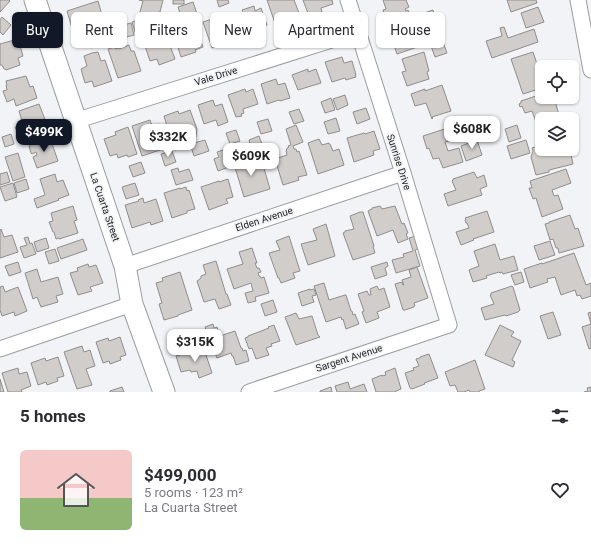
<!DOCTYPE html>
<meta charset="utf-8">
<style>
body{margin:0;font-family:Roboto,sans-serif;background:#f2f2f3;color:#2b2b33;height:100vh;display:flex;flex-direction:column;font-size:15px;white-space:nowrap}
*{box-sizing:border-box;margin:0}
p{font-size:13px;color:#7c7c81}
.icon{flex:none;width:22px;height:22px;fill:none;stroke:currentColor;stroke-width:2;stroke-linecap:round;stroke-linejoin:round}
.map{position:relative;height:392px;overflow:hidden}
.side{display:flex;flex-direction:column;background:#fff;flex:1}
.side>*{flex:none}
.hud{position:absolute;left:12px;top:12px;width:567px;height:36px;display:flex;gap:8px}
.buttons{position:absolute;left:535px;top:60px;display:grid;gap:8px}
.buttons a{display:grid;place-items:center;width:44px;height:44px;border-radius:6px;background:#fff;box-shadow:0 1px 3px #0004;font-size:20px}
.price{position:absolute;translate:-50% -34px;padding:0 9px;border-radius:8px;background:#fff;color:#222;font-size:13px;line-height:26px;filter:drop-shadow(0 1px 2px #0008)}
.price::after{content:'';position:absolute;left:50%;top:24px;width:12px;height:9px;margin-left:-6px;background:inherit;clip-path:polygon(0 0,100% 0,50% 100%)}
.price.selected{background:#111827;color:#fff}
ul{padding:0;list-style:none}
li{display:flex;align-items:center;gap:12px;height:100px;padding:0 20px}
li+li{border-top:1px solid #e1e1e2}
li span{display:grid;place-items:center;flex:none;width:112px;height:80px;border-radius:6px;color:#555}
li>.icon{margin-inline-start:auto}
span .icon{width:48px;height:48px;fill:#fffc;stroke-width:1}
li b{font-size:17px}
h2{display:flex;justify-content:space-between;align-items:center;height:48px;padding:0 20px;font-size:17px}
.tag{padding:0 14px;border-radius:6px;background:#fff;box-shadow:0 1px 3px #0004;font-size:14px;line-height:36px}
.tag.selected{background:#111827;color:#fff}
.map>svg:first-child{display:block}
.building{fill:#d0cdcb;stroke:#908d8c}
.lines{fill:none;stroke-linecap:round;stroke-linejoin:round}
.street-casing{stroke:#9b9c9f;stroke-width:17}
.secondary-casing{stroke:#9b9c9f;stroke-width:23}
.street{stroke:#fff;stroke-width:15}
.secondary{stroke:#fff;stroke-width:21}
.labels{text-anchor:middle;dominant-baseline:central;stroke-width:3.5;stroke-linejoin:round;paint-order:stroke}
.street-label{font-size:10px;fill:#1f2021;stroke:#f2f3f6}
</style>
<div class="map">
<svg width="591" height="392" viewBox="0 0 591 392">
<rect width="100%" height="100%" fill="#f2f3f6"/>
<g class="building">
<polygon points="0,0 9,0 10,1 0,12"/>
<polygon points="139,0 163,0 160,12 138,19 143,1"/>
<rect x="173" y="0" width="11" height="4"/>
<polygon points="217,0 228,0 229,3 219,7"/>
<polygon points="267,0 294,0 299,13 292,15 294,21 276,26"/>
<polygon points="303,0 332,0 333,4 321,8 322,12 309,16"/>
<polygon points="383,0 406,0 409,7 405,9 406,11 408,10 410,14 407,15 408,16 387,23 383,10 386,9"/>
<polygon points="507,0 536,0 537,3 511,12"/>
<polygon points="98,1 102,15 92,18 95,29 77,35 75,27 72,28 67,11"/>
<polygon points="193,2 197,14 182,19 178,7"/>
<polygon points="254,6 255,11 261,8 267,25 255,29 256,33 244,37 237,17 244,14 242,10"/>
<polygon points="538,7 544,22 526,28 521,13"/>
<polygon points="433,10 436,21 424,25 421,14"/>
<polygon points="120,13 124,23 112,27 109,17"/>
<polygon points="227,16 228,20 229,20 235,38 230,39 231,41 229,42 212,48 203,22 212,19 212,20 217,18 217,20"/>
<polygon points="2,17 11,25 3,35 0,32 0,20"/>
<polygon points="146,17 150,30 136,35 132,22"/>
<polygon points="411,22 415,23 423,45 397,54 391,37 397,35 395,28"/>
<polygon points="131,23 134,35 123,38 120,26"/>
<polygon points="179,23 184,34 197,30 203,47 195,50 196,52 181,57 171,25"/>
<polygon points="504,27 508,38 534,29 538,42 492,58 486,41 502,36 500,28"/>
<polygon points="99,33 102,44 91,48 87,37"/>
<polygon points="160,37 161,39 165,37 166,41 168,40 175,59 159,65 157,59 150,61 145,46 146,45 145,42"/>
<polygon points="18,39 23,56 18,58 20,65 6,70 5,69 4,69 2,65 0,65 0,44"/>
<polygon points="443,42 447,53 435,57 431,46"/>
<polygon points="129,45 131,51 134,51 141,71 118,78 108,49 115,47 115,49 118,48 119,49"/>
<polygon points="98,52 101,61 105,60 112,81 94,87 92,81 85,83 81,69 87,66 84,56 92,53"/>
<polygon points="424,52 429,71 427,72 429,79 407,86 402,72 406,71 402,59"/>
<polygon points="533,52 537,64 536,65 537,68 535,69 537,75 542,73 542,88 523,94 511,59"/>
<polygon points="342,57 344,63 352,61 356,75 355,75 356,77 346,80 345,78 332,82 325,62"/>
<polygon points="308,69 308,72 316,69 321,83 298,90 292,75"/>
<polygon points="26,76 30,87 33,86 37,98 16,106 14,99 7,102 3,91 7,90 6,85 7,85 6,81"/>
<polygon points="276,79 278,85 285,83 290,98 280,101 279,100 267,104 261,84"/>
<polygon points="442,85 451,111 432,117 433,118 432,119 426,103 415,106 411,94 425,89 425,91"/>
<polygon points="245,89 246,92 253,89 258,104 243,109 244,113 241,114 242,116 236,117 228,95"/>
<polygon points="542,94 542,97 554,97 560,119 542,119 542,125 538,127 532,111 525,113 522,106 520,107 519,104 521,103 521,101"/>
<polygon points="345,95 348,105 337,110 333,99"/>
<polygon points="331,98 335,110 325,113 321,102"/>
<polygon points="213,100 215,106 222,104 228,122 218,126 216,120 204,124 198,105"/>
<polygon points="39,104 46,122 39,124 42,131 27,136 27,135 18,135 15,127 23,124 19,111"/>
<polygon points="366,108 370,119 357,124 353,112"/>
<polygon points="299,109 304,121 294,124 289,112"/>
<polygon points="190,110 197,129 195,142 172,149 168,136 170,136 164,116 178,111 179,114"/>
<polygon points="336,118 340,131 328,134 324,122"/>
<polygon points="268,119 272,131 261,134 257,122"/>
<polygon points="150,120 152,126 159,124 164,139 163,147 163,149 142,156 132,126"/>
<polygon points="296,125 303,142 293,146 294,149 296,149 297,152 299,151 307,175 298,177 299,180 283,185 275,159 287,155 286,151 287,151 286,150 287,149 287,148 289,147 288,146 291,145 286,129"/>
<polygon points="457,125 460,134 450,138 451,141 445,142 448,151 459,148 463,162 443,168 439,158 433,159 429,148 427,149 423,136"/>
<polygon points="517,125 521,138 509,142 505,129"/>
<polygon points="128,127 137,154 128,157 127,155 118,158 117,154 110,156 104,139 116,135 115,132"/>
<polygon points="236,130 240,141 230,144 226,133"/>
<polygon points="374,131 380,149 373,151 374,155 354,162 347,138 364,133 365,134"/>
<polygon points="11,134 14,144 5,147 2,137"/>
<polygon points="259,136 266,155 254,159 249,140"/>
<polygon points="50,138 58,161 37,168 33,157 37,155 36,152 32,154 31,153 29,146 30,146 30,144"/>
<polygon points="542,138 542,149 568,149 568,151 570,150 573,164 549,170 549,172 536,175 531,157 533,151 532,148 538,146 536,140"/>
<polygon points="319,139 322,145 329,143 329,144 330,144 333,151 339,149 344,165 318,174 308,143"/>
<polygon points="205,140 209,151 194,156 190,144"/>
<polygon points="477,140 482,155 466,161 461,146"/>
<polygon points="526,140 530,153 511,159 507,146"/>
<polygon points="223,150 229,167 218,171 214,159 219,157 217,152"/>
<polygon points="172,151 176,162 165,166 161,154"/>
<polygon points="18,153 25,177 13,181 5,157"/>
<polygon points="243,158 244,160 251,158 254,167 260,165 260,166 263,165 270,189 244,197 233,161"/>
<polygon points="141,162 145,173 133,177 129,166"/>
<polygon points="178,168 179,172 189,169 193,180 176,185 171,170"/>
<polygon points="566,169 571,183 552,190 554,196 558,195 563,209 542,217 536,198 533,199 529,188 532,188 530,181"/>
<polygon points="7,172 10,182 0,185 0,174"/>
<polygon points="474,172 477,178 484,175 487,186 480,189 482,195 448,206 444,194 456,190 452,181 453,180 453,179"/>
<polygon points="55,174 57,182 63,180 69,195 58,199 59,200 37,208 34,199 45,195 40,179"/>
<polygon points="26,179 29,189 17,193 14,183"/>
<polygon points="228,179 233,197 226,199 228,203 209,210 201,187 219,181 219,182"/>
<polygon points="13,183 17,197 5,201 0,187"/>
<polygon points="135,183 139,195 126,199 122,187"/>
<polygon points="186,187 187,191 189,190 195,209 187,211 187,213 172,218 164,193 180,188 180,189"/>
<polygon points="143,198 144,203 156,199 163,221 151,225 150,222 132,228 125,205 139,201 138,200"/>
<polygon points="73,206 77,220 74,221 78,233 59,239 59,238 56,239 54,232 53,232 49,222 53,221 51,213"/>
<polygon points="380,206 382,209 395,206 402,224 404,223 408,233 406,234 408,239 398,243 393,230 377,236 368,211 372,209 372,208"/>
<polygon points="487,211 494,232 473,239 474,240 461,245 456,232 469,228 467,223 466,223 465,220 466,219 465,218"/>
<polygon points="360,212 363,212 374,246 373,246 375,253 353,260 343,233 345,232 345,231 354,229 350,216"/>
<polygon points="570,215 575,229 578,228 584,246 559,253 558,248 556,248 553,239 550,240 545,224 549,223 549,222"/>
<polygon points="326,224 335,256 308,265 301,244 317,240 313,229"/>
<polygon points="1,229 4,237 12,235 18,252 0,258 0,230"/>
<polygon points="289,236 300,271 293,273 295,278 281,283 279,278 278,278 269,253 280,250 276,241"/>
<polygon points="416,236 419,248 415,250 420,266 396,273 392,260 404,257 403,254 413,251 409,238"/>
<polygon points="28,237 30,244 32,243 36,254 24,258 20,247 27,245 24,238"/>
<polygon points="46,238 49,248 37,252 34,242"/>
<polygon points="83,239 87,250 61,259 57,248"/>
<polygon points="550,241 555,255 539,260 534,246"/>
<polygon points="495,244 500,260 514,256 518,270 503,274 502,272 500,273 499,272 486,276 487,278 473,282 469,270 479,266 474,251"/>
<polygon points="252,248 257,263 255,263 257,268 259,268 261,272 258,273 259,276 260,276 261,278 264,277 269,293 255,297 256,301 248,303 245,293 253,291 251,283 234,289 227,269 243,264 239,252"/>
<polygon points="55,249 59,261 49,264 45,252"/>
<polygon points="574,253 586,285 591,283 591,296 582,299 580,295 577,296 575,290 561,295 555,277 547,279 548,282 530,288 524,269 542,263 542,264"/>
<polygon points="216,261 226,294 227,294 231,305 219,309 215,299 204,302 197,281 201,278 201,276 206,274 203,265"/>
<polygon points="18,262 21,272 9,276 5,266"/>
<polygon points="387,262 388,266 385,268 387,275 375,279 371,267"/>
<polygon points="88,264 89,267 96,265 103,283 90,287 92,291 78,295 70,273 78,271 77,268"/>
<polygon points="417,267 428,298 414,303 415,306 414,306 414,307 405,310 403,310 395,284 402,282 403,285 404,285 402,280 411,277 409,270"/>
<polygon points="37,269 41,282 58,277 63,294 56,296 58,302 41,307 37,297 33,299 25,273"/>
<polygon points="180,272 192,310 178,315 178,316 164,320 159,304 162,303 156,283 163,281 162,278"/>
<polygon points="521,272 524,282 515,285 511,275"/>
<polygon points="324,283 329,300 345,295 346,295 351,311 352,311 353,315 355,314 359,324 346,329 343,319 342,320 341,317 326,322 314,286"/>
<polygon points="3,286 5,292 18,287 27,311 15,316 14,312 2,316 0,310 0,287"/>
<polygon points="377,286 379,290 384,288 390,307 377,312 379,318 366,323 362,312 364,311 358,294 367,291 369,295 371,295 370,289"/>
<polygon points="512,286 513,287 520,310 518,312 506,316 505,315 485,320 481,308 494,304 490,295 491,295 491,293"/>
<polygon points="310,289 310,290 314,289 316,295 312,296 314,302 302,306 298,293"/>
<polygon points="273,300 277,312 265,316 261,304"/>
<polygon points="553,312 561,335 548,339 540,316"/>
<polygon points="591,312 591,348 589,349 582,327 591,324 588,313"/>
<polygon points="296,313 299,319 312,316 318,335 320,337 296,345 285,317"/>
<polygon points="213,324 214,328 217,327 220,336 235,331 241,348 242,348 243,351 246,350 249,361 236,365 233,356 232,356 231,353 217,358 205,327"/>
<polygon points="274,325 280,341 271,344 272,346 266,348 269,355 256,359 252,348 249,349 245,338 248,337 248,336 269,328 268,327"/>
<polygon points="500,325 514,332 511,336 521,341 512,360 515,362 513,367 485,355"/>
<polygon points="180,331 184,344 172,347 168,335"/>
<polygon points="120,337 126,355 120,357 121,360 110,364 109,361 103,363 96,342 108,338 109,341"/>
<polygon points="82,346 84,352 90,350 95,366 86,369 92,385 77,389 64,352"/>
<polygon points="204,349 212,373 199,378 197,371 191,372 190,370 181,372 176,356 190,352 191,354"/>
<polygon points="429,354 438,378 424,383 425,384 412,389 410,388 405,373 414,370 413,368 419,366 416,359 420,358 420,357"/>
<polygon points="58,357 64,376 57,378 58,381 47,385 46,382 38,385 31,363 45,358 46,361"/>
<polygon points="475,360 485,389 479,391 479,392 470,392 469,390 464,392 458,392 455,385 450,386 445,372"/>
<polygon points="18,368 19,374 27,372 31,386 21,390 22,392 8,392 2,373"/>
<polygon points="395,368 401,389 394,392 376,392 372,379 382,375 382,376 386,375 385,372"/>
<polygon points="0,379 4,392 0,392"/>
<polygon points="348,382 350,389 364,384 367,392 337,392 335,386"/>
<polygon points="122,387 124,392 110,392 110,391"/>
<polygon points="331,387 332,392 320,392 320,391"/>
<polygon points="591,387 591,392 584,392 588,391 587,388"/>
</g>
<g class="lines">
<g class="street-casing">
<g id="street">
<polyline points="578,0 591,70"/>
<polyline points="75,121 357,32"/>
<polyline points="125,266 403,173"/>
<polyline points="0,349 132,304"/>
<polyline points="249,392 449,325 403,173 348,0"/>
</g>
</g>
<g class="secondary-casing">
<polyline id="secondary" points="35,0 125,266 132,304 164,392"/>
</g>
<use href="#street" class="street"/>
<use href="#secondary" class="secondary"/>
</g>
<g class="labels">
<g class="street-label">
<text transform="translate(216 76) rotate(-17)">Vale Drive</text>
<text transform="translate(399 162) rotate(72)">Sunrise Drive</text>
<text transform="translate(105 207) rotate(71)">La Cuarta Street</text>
<text transform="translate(264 219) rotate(-18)">Elden Avenue</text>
<text transform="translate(349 358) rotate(-18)">Sargent Avenue</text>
</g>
</g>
</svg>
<div class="buttons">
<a><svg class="icon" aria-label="locate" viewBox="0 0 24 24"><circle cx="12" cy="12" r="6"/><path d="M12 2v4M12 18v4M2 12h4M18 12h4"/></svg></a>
<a><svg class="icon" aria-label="layers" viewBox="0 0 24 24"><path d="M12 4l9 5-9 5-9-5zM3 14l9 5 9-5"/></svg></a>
</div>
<b class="price" style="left:472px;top:150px">$608K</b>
<b class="price selected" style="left:44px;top:153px">$499K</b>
<b class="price" style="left:168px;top:158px">$332K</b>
<b class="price" style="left:251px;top:177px">$609K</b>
<b class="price" style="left:195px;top:363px">$315K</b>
<div class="hud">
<a class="tag selected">Buy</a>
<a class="tag">Rent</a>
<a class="tag">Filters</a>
<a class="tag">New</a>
<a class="tag">Apartment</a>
<a class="tag">House</a>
</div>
</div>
<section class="side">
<h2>5 homes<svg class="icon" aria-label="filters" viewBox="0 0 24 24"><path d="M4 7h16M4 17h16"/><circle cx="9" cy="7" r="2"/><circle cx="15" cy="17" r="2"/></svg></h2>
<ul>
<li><span style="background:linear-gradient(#f6c9c9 60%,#8fb573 0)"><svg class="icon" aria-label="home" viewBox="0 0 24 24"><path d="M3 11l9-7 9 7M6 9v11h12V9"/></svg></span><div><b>$499,000</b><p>5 rooms · 123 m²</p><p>La Cuarta Street</p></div><svg class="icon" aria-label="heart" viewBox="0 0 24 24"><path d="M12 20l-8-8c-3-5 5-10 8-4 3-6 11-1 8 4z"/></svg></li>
</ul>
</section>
